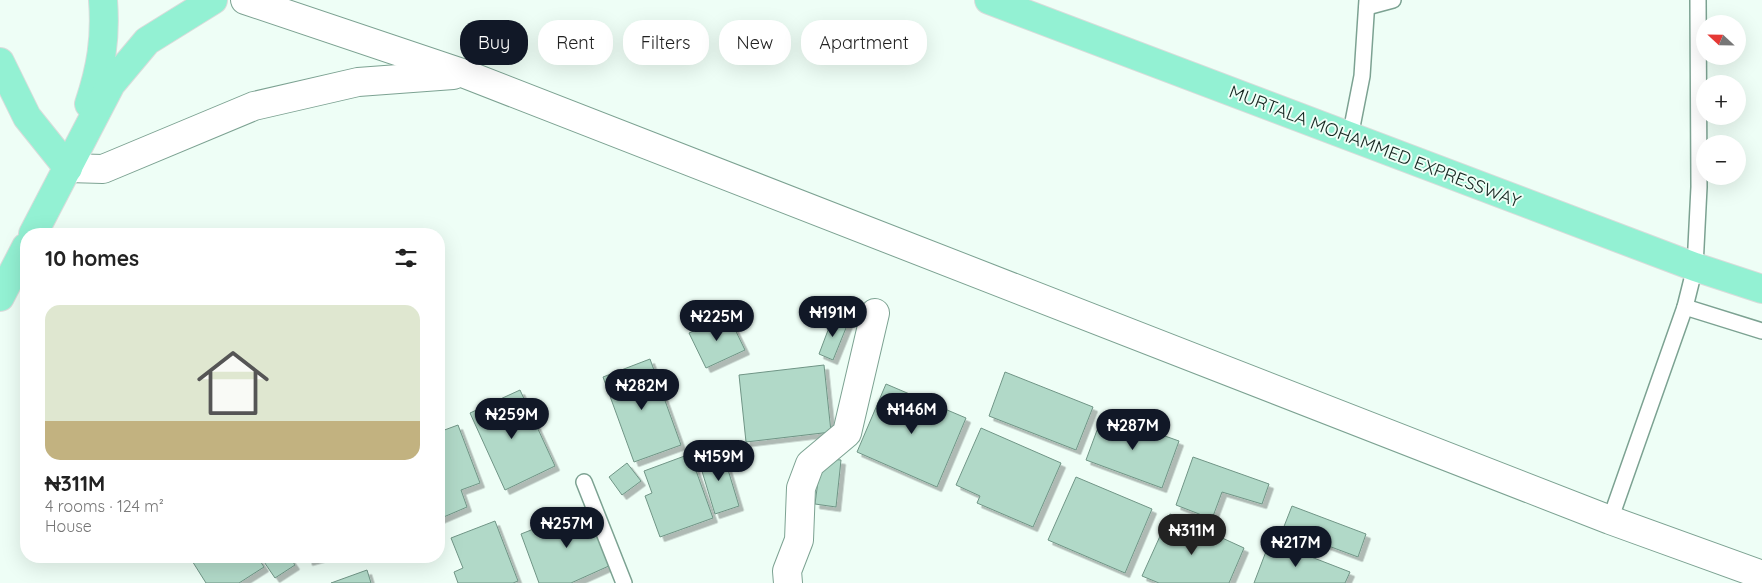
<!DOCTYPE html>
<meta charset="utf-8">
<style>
body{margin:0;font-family:Quicksand,sans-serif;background:#f6f6f6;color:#222;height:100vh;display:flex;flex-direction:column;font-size:19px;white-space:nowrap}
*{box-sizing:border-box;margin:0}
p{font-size:16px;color:#767676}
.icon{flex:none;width:28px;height:28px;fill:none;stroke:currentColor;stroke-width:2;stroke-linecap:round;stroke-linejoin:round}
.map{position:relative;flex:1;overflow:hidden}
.drawer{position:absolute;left:20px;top:228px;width:425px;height:335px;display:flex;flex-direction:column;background:#fff;border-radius:20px;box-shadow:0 5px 20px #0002}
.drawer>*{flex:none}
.top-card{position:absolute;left:460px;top:20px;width:475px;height:45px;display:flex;gap:10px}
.needle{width:32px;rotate:292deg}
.fabs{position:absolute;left:1696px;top:15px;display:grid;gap:10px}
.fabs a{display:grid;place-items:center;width:50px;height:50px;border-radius:50%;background:#fff;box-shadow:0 5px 20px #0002;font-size:25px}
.price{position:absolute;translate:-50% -42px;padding:0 11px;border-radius:18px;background:#111827;color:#fff;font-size:16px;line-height:32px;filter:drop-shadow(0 1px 2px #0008)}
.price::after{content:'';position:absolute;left:50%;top:30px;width:15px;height:11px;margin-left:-8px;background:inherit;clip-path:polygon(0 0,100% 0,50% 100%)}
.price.active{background:#222;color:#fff}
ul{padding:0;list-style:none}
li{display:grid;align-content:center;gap:10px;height:265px;padding:0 25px}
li+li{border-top:1px solid #e0e0e0}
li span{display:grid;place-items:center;height:155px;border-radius:15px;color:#555}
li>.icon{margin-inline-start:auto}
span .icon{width:90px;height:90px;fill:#fffc;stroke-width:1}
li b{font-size:21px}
h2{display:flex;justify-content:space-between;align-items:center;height:60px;padding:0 25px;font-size:21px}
.tag{padding:0 18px;border-radius:20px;background:#fff;box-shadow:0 5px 20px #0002;font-size:18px;line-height:45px}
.tag.active{background:#111827;color:#fff}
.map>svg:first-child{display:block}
.building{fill:#b1d9c8;stroke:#709586;filter:url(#shadow)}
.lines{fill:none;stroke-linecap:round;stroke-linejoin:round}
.lane-casing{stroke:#7ca292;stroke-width:18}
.street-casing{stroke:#7ca292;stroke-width:30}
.secondary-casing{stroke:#7ca292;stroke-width:30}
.primary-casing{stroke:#d9dcdb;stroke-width:30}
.lane{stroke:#fff;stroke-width:15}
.street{stroke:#fff;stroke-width:28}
.secondary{stroke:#fff;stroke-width:28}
.primary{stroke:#93f1d3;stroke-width:28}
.labels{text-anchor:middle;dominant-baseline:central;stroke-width:4;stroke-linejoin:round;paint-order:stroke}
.street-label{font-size:18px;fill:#14241e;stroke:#eefef6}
</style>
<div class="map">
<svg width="1762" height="583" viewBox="0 0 1762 583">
<defs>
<filter id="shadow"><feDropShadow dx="4.5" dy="4.5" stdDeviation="0" flood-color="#0004"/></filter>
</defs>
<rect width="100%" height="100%" fill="#eefef6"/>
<g class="building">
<polygon points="728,315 745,350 706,368 689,333"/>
<polygon points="833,317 848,323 833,360 819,354"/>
<polygon points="650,359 681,445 634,462 603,377"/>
<polygon points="824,365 831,432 746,442 739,375"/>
<polygon points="1005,372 1093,407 1076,450 989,416"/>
<polygon points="886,384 966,418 937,487 857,452"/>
<polygon points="520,390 555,466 505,490 470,413"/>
<polygon points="1103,414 1179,441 1162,488 1086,460"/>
<polygon points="458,425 480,483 461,490 467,507 439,519 439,432"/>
<polygon points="981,428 1061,463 1033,527 977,503 980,496 956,485"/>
<polygon points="722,450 739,506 715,514 698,458"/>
<polygon points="690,454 713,518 660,537 645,496 652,493 644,471"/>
<polygon points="1193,457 1269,484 1262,504 1222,492 1212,519 1176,505"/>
<polygon points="821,458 841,460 836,507 815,504"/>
<polygon points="627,463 641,481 622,495 609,477"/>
<polygon points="1076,477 1152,509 1125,573 1048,540"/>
<polygon points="1292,506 1366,534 1358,557 1283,529"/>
<polygon points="589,507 611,565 571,583 539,583 521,534"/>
<polygon points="1170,514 1244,548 1229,583 1159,583 1142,576"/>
<polygon points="495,521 518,581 513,583 458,583 454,572 463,568 451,538"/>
<polygon points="1270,541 1350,572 1345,583 1254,583"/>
<polygon points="189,556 257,556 264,567 239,583 206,583"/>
<polygon points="260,556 289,556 295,565 275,578"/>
<polygon points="307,556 326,556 308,561"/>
<polygon points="367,570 371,583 331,583"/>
</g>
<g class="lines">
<g class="lane-casing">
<g id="lane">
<polyline points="1367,7 1393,0"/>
<polyline points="1350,137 1362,76 1367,0"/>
<polyline points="1685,307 1762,331"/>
<polyline points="584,482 624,583"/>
<polyline points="1610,520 1685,307 1695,267 1699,187 1698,0"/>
</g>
</g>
<g class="street-casing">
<polyline id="street" points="788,583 787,571 799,540 801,488 810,464 847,433 875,313"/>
</g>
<g class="secondary-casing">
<g id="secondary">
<polyline points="245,0 465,74 1610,520 1762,575"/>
<polyline points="68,168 103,169 254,106 358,82 453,75"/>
</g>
</g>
<g class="primary-casing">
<g id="primary">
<polyline points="989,0 1695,267 1762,289"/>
<polyline points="0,62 27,117 68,168"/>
<path d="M89 104C101 68 106 38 103 0"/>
<polyline points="33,234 111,84 147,41 213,0"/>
<polyline points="0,297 26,247"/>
</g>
</g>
<use href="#lane" class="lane"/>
<use href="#street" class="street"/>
<use href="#secondary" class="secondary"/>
<use href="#primary" class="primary"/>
</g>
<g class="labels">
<g class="street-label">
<text transform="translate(1375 146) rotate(21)">MURTALA MOHAMMED EXPRESSWAY</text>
</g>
</g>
</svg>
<div class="fabs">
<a><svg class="needle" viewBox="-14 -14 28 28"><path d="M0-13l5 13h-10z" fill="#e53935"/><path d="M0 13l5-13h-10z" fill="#767676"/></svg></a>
<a>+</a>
<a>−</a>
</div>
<b class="price" style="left:833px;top:338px">₦191M</b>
<b class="price" style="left:717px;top:342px">₦225M</b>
<b class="price" style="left:642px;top:411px">₦282M</b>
<b class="price" style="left:912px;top:435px">₦146M</b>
<b class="price" style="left:512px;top:440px">₦259M</b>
<b class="price" style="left:1133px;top:451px">₦287M</b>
<b class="price" style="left:719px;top:482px">₦159M</b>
<b class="price" style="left:567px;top:549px">₦257M</b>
<b class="price active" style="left:1192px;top:556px">₦311M</b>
<b class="price" style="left:1296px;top:568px">₦217M</b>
<div class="top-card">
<a class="tag active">Buy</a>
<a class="tag">Rent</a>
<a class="tag">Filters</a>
<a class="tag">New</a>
<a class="tag">Apartment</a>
</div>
<section class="drawer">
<h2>10 homes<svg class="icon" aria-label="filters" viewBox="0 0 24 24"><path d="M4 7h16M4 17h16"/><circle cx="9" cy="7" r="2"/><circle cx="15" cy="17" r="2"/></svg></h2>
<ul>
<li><span style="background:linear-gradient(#dfe7d0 75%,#c2b280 0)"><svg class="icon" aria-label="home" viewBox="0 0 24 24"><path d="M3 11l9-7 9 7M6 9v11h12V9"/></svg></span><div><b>₦311M</b><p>4 rooms · 124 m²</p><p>House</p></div></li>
</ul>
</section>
</div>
